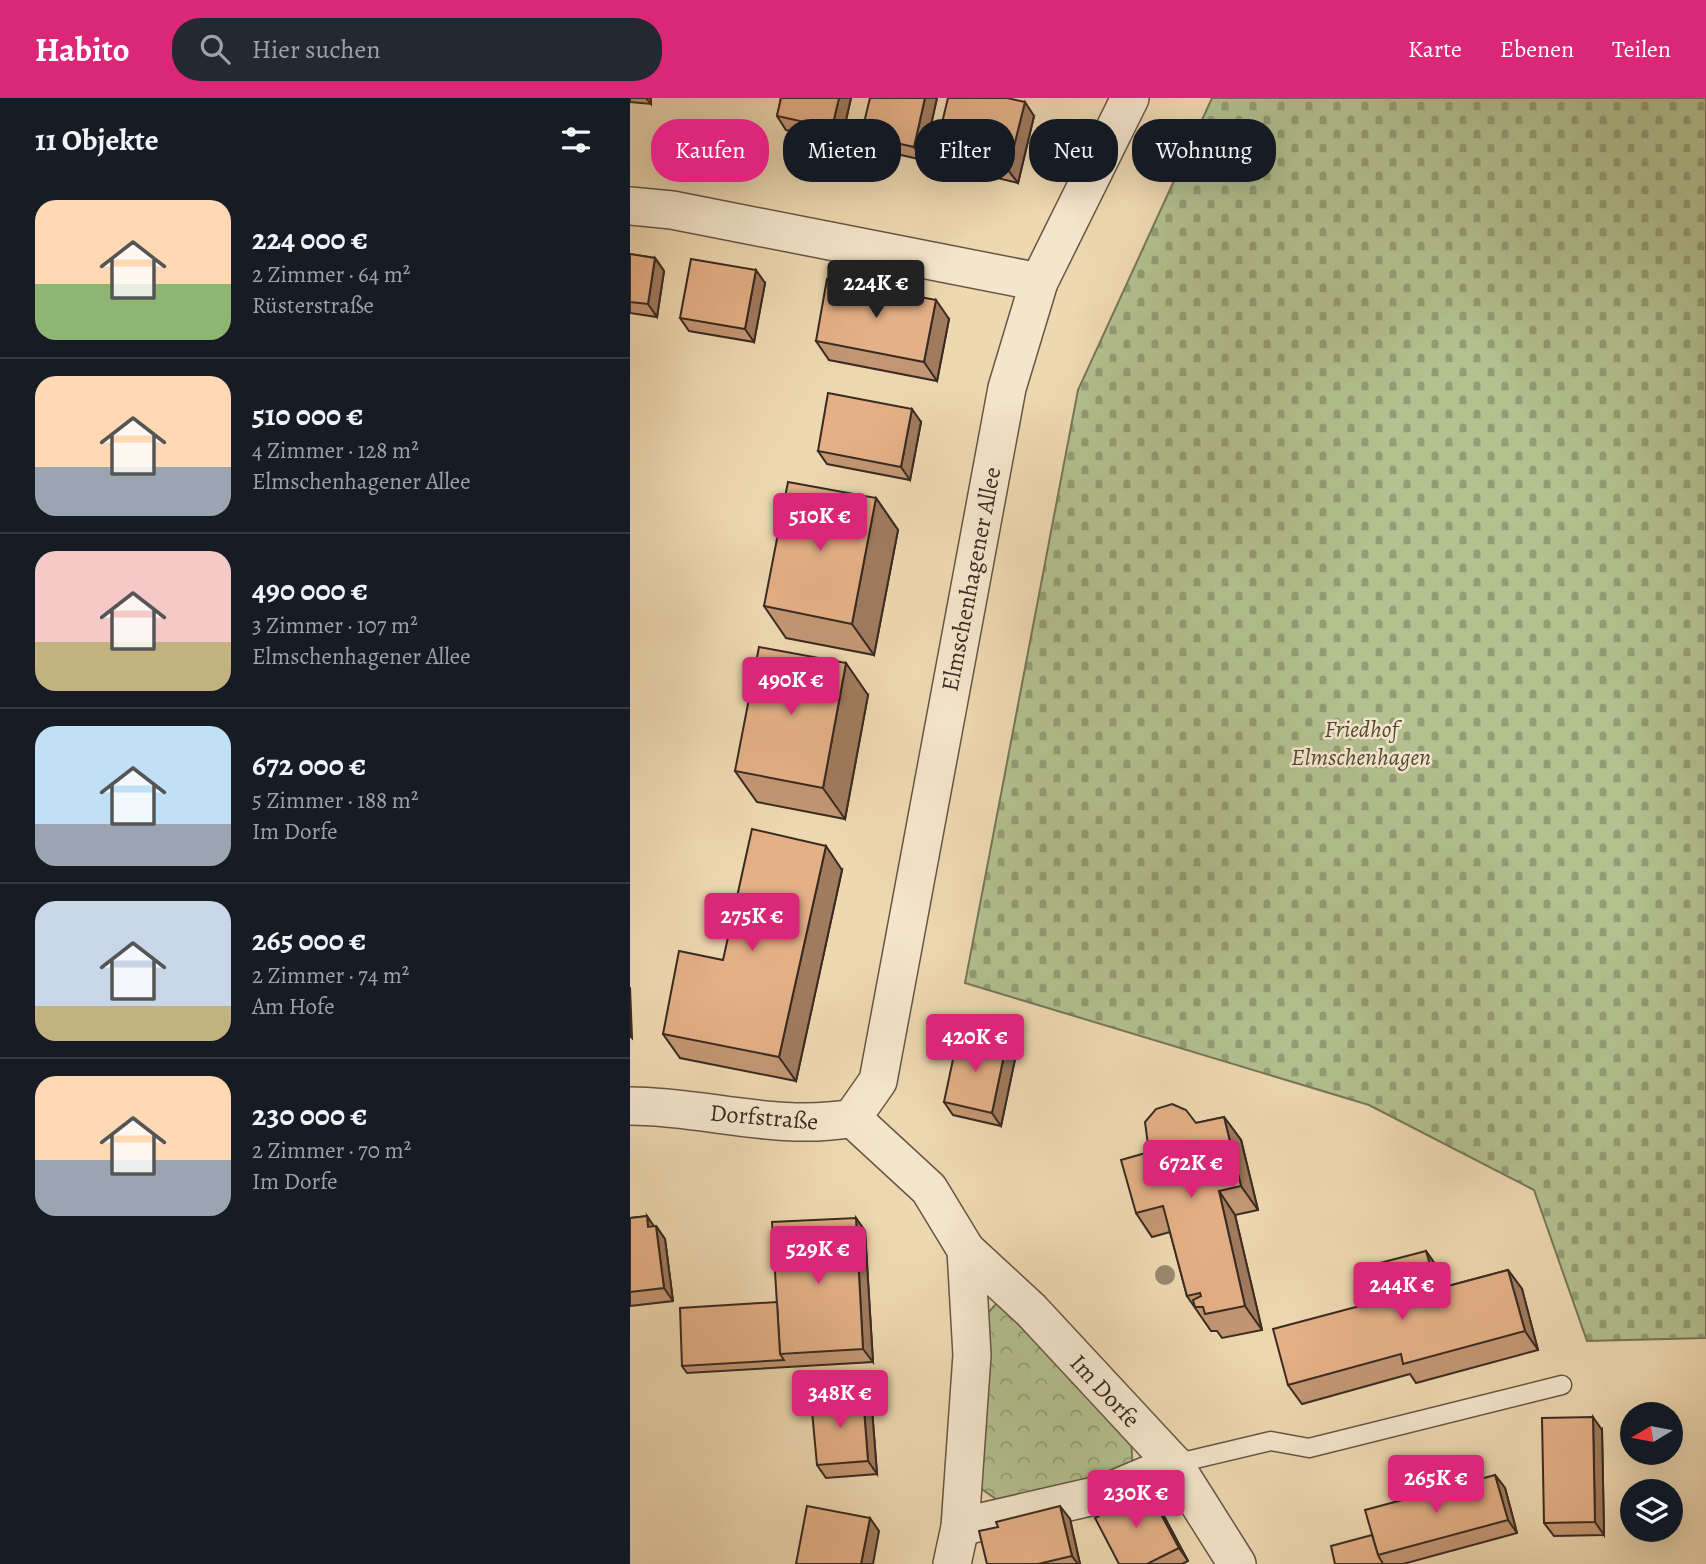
<!DOCTYPE html>
<html lang="de">
<meta charset="utf-8">
<style>
body{margin:0;font-family:Alegreya,serif;background:#242831;color:#f1f3f6;height:100vh;display:flex;flex-direction:column;font-size:26px;white-space:nowrap}
*{box-sizing:border-box;margin:0}
p{font-size:23px;color:#9ea1a6}
.icon{flex:none;width:38px;height:38px;fill:none;stroke:currentColor;stroke-width:2;stroke-linecap:round;stroke-linejoin:round}
.map{position:relative;flex:1;overflow:hidden}
.details{display:flex;flex-direction:column;background:#171b24;width:630px}
.details>*{flex:none}
.hud{position:absolute;left:21px;top:21px;width:665px;height:63px;display:flex;gap:14px}
.needle{width:46px;rotate:260deg}
.controls{position:absolute;left:990px;top:1304px;display:grid;gap:14px}
.controls a{display:grid;place-items:center;width:63px;height:63px;border-radius:50%;background:#171b24;box-shadow:0 7px 28px #0002;font-size:35px}
.price{position:absolute;translate:-50% -60px;padding:0 16px;border-radius:7px;background:#db2777;color:#fff;font-size:23px;line-height:46px;filter:drop-shadow(0 2px 4px #0008)}
.price::after{content:'';position:absolute;left:50%;top:42px;width:21px;height:16px;margin-left:-10px;background:inherit;clip-path:polygon(0 0,100% 0,50% 100%)}
.price.active{background:#222;color:#fff}
ul{padding:0;list-style:none}
li{display:flex;align-items:center;gap:21px;height:175px;padding:0 35px}
li+li{border-top:2px solid #363941}
li span{display:grid;place-items:center;flex:none;width:196px;height:140px;border-radius:21px;color:#555}
li>.icon{margin-inline-start:auto}
span .icon{width:84px;height:84px;fill:#fffc;stroke-width:1}
li b{font-size:30px}
h2{display:flex;justify-content:space-between;align-items:center;height:84px;padding:0 35px;font-size:30px}
.pill{padding:0 24px;border-radius:28px;background:#171b24;box-shadow:0 7px 28px #0002;font-size:24px;line-height:63px}
.pill.active{background:#db2777;color:#fff}
header{display:flex;align-items:center;gap:42px;box-sizing:border-box;height:98px;padding:0 35px;background:#db2777;color:#fff}
header strong{font-size:33px}
nav{display:flex;gap:38px;margin-inline-start:auto;font-size:24px}
.search{width:490px;height:63px;background:#242831;display:flex;align-items:center;gap:18px;box-sizing:border-box;padding:0 24px;border-radius:28px;color:#9ea1a6;font-size:26px}
main{display:flex;flex:1;min-height:0}
.map>svg:first-child{display:block}
.cemetery{fill:url(#cemetery-stones);stroke:#767659;stroke-width:2}
.park{fill:url(#park-crowns);stroke:#767659;stroke-width:2}
.lines{fill:none;stroke-linecap:round;stroke-linejoin:round}
.lane-casing{stroke:#675646;stroke-width:21}
.street-casing{stroke:#675646;stroke-width:40}
.lane{stroke:#f4e6cc;stroke-width:18}
.street{stroke:#f4e6cc;stroke-width:37}
.tree{fill:#98896e}
.wall{fill:#c49774;stroke:#3a2b22;stroke-width:2}
.shaded-wall{fill:#a07b5e;stroke:#3a2b22;stroke-width:2}
.building{fill:#e4b087;stroke:#3a2b22;stroke-width:2}
.labels{text-anchor:middle;dominant-baseline:central;stroke-width:5;stroke-linejoin:round;paint-order:stroke}
.street-label{font-size:24px;fill:#3a2b22;stroke:#f4e6cc}
.park-label{font-size:24px;font-style:italic;fill:#524938;stroke:#f4e6cc}
</style>
<header>
<strong>Habito</strong>
<div class="search"><svg class="icon" aria-label="search" viewBox="0 0 24 24"><circle cx="10" cy="10" r="6"/><path d="M15 15l6 6"/></svg>Hier suchen</div>
<nav><a>Karte</a><a>Ebenen</a><a>Teilen</a></nav>
</header>
<main>
<section class="details">
<h2>11 Objekte<svg class="icon" aria-label="filters" viewBox="0 0 24 24"><path d="M4 7h16M4 17h16"/><circle cx="9" cy="7" r="2"/><circle cx="15" cy="17" r="2"/></svg></h2>
<ul>
<li><span style="background:linear-gradient(#ffd9b3 60%,#8fb573 0)"><svg class="icon" aria-label="home" viewBox="0 0 24 24"><path d="M3 11l9-7 9 7M6 9v11h12V9"/></svg></span><div><b>224 000 €</b><p>2 Zimmer · 64 m²</p><p>Rüsterstraße</p></div></li>
<li><span style="background:linear-gradient(#ffd9b3 65%,#9aa5b1 0)"><svg class="icon" aria-label="home" viewBox="0 0 24 24"><path d="M3 11l9-7 9 7M6 9v11h12V9"/></svg></span><div><b>510 000 €</b><p>4 Zimmer · 128 m²</p><p>Elmschenhagener Allee</p></div></li>
<li><span style="background:linear-gradient(#f6c9c9 65%,#c2b280 0)"><svg class="icon" aria-label="home" viewBox="0 0 24 24"><path d="M3 11l9-7 9 7M6 9v11h12V9"/></svg></span><div><b>490 000 €</b><p>3 Zimmer · 107 m²</p><p>Elmschenhagener Allee</p></div></li>
<li><span style="background:linear-gradient(#bfe0f5 70%,#9aa5b1 0)"><svg class="icon" aria-label="home" viewBox="0 0 24 24"><path d="M3 11l9-7 9 7M6 9v11h12V9"/></svg></span><div><b>672 000 €</b><p>5 Zimmer · 188 m²</p><p>Im Dorfe</p></div></li>
<li><span style="background:linear-gradient(#c9d6e8 75%,#c2b280 0)"><svg class="icon" aria-label="home" viewBox="0 0 24 24"><path d="M3 11l9-7 9 7M6 9v11h12V9"/></svg></span><div><b>265 000 €</b><p>2 Zimmer · 74 m²</p><p>Am Hofe</p></div></li>
<li><span style="background:linear-gradient(#ffd9b3 60%,#9aa5b1 0)"><svg class="icon" aria-label="home" viewBox="0 0 24 24"><path d="M3 11l9-7 9 7M6 9v11h12V9"/></svg></span><div><b>230 000 €</b><p>2 Zimmer · 70 m²</p><p>Im Dorfe</p></div></li>
</ul>
</section>
<div class="map">
<svg width="1076" height="1466" viewBox="0 0 1076 1466">
<defs>
<pattern id="cemetery-stones" width="16" height="16" patternUnits="userSpaceOnUse" patternTransform="scale(1.75)"><rect width="16" height="16" fill="#b3c090"/><path d="M2 7V4a2 2 0 0 1 4 0v3zM10 15v-3a2 2 0 0 1 4 0v3z" fill="#939c75"/></pattern>
<pattern id="park-crowns" width="20" height="18" patternUnits="userSpaceOnUse" patternTransform="scale(1.75)"><rect width="20" height="18" fill="#b3c090"/><path d="M2 6a3 3 0 1 1 6 0M12 15a3 3 0 1 1 6 0" fill="none" stroke="#939c75"/></pattern>
</defs>
<rect width="100%" height="100%" fill="#eed8b0"/>
<filter id="stains"><feTurbulence type="fractalNoise" baseFrequency=".00286" numOctaves="4"/><feColorMatrix values="0 0 0 0 .2 0 0 0 0 .09 0 0 0 0 .02 0 0 0 .5 -.17"/></filter>
<radialGradient id="worn" r=".72"><stop offset=".6" stop-color="#630" stop-opacity="0"/><stop offset="1" stop-color="#630" stop-opacity=".3"/></radialGradient>
<polygon class="cemetery" points="582,0 1076,0 1076,1240 957,1243 904,1092 739,1007 335,885 448,292"/>
<polygon class="park" points="370,1202 501,1341 503,1373 373,1406 343,1385 353,1220"/>
<g class="lines">
<g class="lane-casing">
<polyline id="lane" points="544,1366 641,1343 679,1350 932,1287"/>
</g>
<g class="street-casing">
<g id="street">
<polyline points="0,108 42,112 409,184"/>
<path d="M0 1008C74 1008 149 1034 222 1020L248 983 377 290 409 184 500 0"/>
<polyline points="222,1020 299,1091 336,1152 342,1257 330,1429 322,1466"/>
<polyline points="544,1366 607,1466"/>
<polyline points="330,1429 473,1396 544,1366 401,1212 336,1152"/>
</g>
</g>
<use href="#lane" class="lane"/>
<use href="#street" class="street"/>
</g>
<circle class="tree" cx="535" cy="1177" r="10"/>
<g class="wall">
<polygon points="0,0 21,0 21,6 0,4"/>
<polygon points="151,0 221,0 211,44 156,32 147,18"/>
<polygon points="307,0 293,62 240,50 231,37"/>
<polygon points="404,18 388,85 314,67 305,54"/>
<polygon points="0,156 25,160 34,173 27,219 0,215"/>
<polygon points="135,185 124,244 59,233 50,220"/>
<polygon points="319,221 307,283 199,262 186,243"/>
<polygon points="291,324 280,382 197,366 188,353"/>
<polygon points="246,400 268,432 244,557 156,540 134,508"/>
<polygon points="238,597 215,721 127,704 105,673"/>
<polygon points="212,772 166,983 50,960 33,936 93,862"/>
<polygon points="385,961 371,1028 323,1017 314,1004"/>
<polygon points="594,1019 611,1042 628,1112 605,1117 632,1232 592,1240 587,1233 581,1233 557,1198 540,1134 522,1139 506,1115 519,1054 566,1025"/>
<polygon points="17,1118 23,1128 26,1128 35,1141 43,1203 0,1208 0,1120"/>
<polygon points="226,1120 235,1133 243,1264 57,1275 52,1268 147,1204"/>
<polygon points="796,1153 809,1172 814,1189 878,1172 892,1191 908,1252 786,1285 780,1276 672,1306 658,1287 756,1201"/>
<polygon points="233,1298 242,1311 247,1376 196,1380 187,1367"/>
<polygon points="972,1332 974,1437 924,1438 914,1425"/>
<polygon points="865,1377 875,1390 887,1435 773,1466 705,1466 742,1437"/>
<polygon points="497,1403 527,1405 558,1463 552,1466 489,1466"/>
<polygon points="440,1421 450,1466 357,1466"/>
</g>
<g class="shaded-wall">
<polygon points="16,0 21,0 21,6"/>
<polygon points="209,0 221,0 211,44 202,30"/>
<polygon points="295,0 307,0 293,62 284,49"/>
<polygon points="395,4 404,18 388,85 378,72"/>
<polygon points="25,160 34,173 27,219 18,206"/>
<polygon points="126,172 135,185 124,244 115,231"/>
<polygon points="306,202 319,221 307,283 294,264"/>
<polygon points="282,311 291,324 280,382 271,369"/>
<polygon points="246,400 268,432 244,557 222,526"/>
<polygon points="216,565 238,597 215,721 193,690"/>
<polygon points="196,748 212,772 166,983 149,959"/>
<polygon points="0,889 2,940 0,938"/>
<polygon points="376,948 385,961 371,1028 362,1015"/>
<polygon points="594,1019 611,1042 628,1112 611,1088"/>
<polygon points="589,1093 605,1117 632,1232 615,1208"/>
<polygon points="17,1118 26,1131 18,1129"/>
<polygon points="226,1120 235,1133 243,1264 233,1251"/>
<polygon points="26,1128 35,1141 43,1203 34,1190"/>
<polygon points="796,1153 809,1172 820,1210 807,1191"/>
<polygon points="878,1172 892,1191 908,1252 895,1233"/>
<polygon points="233,1298 242,1311 247,1376 238,1363"/>
<polygon points="963,1319 972,1332 974,1437 965,1424"/>
<polygon points="865,1377 875,1390 887,1435 878,1422"/>
<polygon points="518,1392 527,1405 558,1463 549,1450"/>
<polygon points="430,1408 440,1421 450,1466 448,1466 442,1458"/>
<polygon points="240,1420 249,1433 243,1466 231,1466"/>
</g>
<g class="building">
<polygon points="151,0 209,0 202,30 147,18"/>
<polygon points="240,0 295,0 284,49 231,37"/>
<polygon points="318,0 377,0 395,4 378,72 305,54"/>
<polygon points="0,156 25,160 18,206 0,204"/>
<polygon points="61,161 126,172 115,231 50,220"/>
<polygon points="197,181 306,202 294,264 186,243"/>
<polygon points="198,295 282,311 271,369 188,353"/>
<polygon points="158,384 246,400 222,526 134,508"/>
<polygon points="129,549 216,565 193,690 105,673"/>
<polygon points="122,731 196,748 149,959 33,936 49,853 93,862"/>
<polygon points="328,938 376,948 362,1015 314,1004"/>
<polygon points="542,1006 556,1012 566,1025 594,1019 611,1088 589,1093 615,1208 575,1216 573,1209 565,1209 563,1202 571,1198 570,1195 557,1198 533,1108 506,1115 491,1062 519,1054 515,1024 526,1011"/>
<polygon points="17,1118 18,1129 26,1128 34,1190 0,1194 0,1120"/>
<polygon points="226,1120 233,1251 150,1256 142,1124"/>
<polygon points="796,1153 807,1191 878,1172 895,1233 773,1266 771,1256 658,1287 643,1231 756,1201 746,1166"/>
<polygon points="147,1204 150,1256 154,1262 52,1268 50,1210"/>
<polygon points="233,1298 238,1363 187,1367 181,1302"/>
<polygon points="963,1319 965,1424 914,1425 912,1320"/>
<polygon points="865,1377 878,1422 748,1457 735,1412"/>
<polygon points="518,1392 549,1450 517,1466 489,1466 465,1420 478,1413 474,1406 493,1396 497,1403"/>
<polygon points="177,1408 240,1420 231,1466 166,1466"/>
<polygon points="430,1408 442,1458 408,1466 357,1466 349,1433 368,1429 366,1424"/>
<polygon points="742,1437 748,1457 753,1466 705,1466 701,1448"/>
</g>
<g class="labels">
<g class="street-label">
<text transform="translate(341 481) rotate(-79)">Elmschenhagener Allee</text>
<text transform="translate(134 1019) rotate(5)">Dorfstraße</text>
<text transform="translate(475 1293) rotate(47)">Im Dorfe</text>
</g>
<g class="park-label">
<text x="731" y="631">Friedhof<tspan x="731" dy="28">Elmschenhagen</tspan></text>
</g>
</g>
<rect width="100%" height="100%" filter="url(#stains)"/>
<rect width="100%" height="100%" fill="url(#worn)"/>
</svg>
<div class="controls">
<a><svg class="needle" viewBox="-14 -14 28 28"><path d="M0-13l5 13h-10z" fill="#e53935"/><path d="M0 13l5-13h-10z" fill="#9ea1a6"/></svg></a>
<a><svg class="icon" aria-label="layers" viewBox="0 0 24 24"><path d="M12 4l9 5-9 5-9-5zM3 14l9 5 9-5"/></svg></a>
</div>
<b class="price active" style="left:246px;top:222px">224K €</b>
<b class="price" style="left:190px;top:455px">510K €</b>
<b class="price" style="left:161px;top:619px">490K €</b>
<b class="price" style="left:122px;top:855px">275K €</b>
<b class="price" style="left:345px;top:976px">420K €</b>
<b class="price" style="left:561px;top:1102px">672K €</b>
<b class="price" style="left:188px;top:1188px">529K €</b>
<b class="price" style="left:772px;top:1224px">244K €</b>
<b class="price" style="left:210px;top:1332px">348K €</b>
<b class="price" style="left:806px;top:1417px">265K €</b>
<b class="price" style="left:506px;top:1432px">230K €</b>
<div class="hud">
<a class="pill active">Kaufen</a>
<a class="pill">Mieten</a>
<a class="pill">Filter</a>
<a class="pill">Neu</a>
<a class="pill">Wohnung</a>
</div>
</div>
</main>
